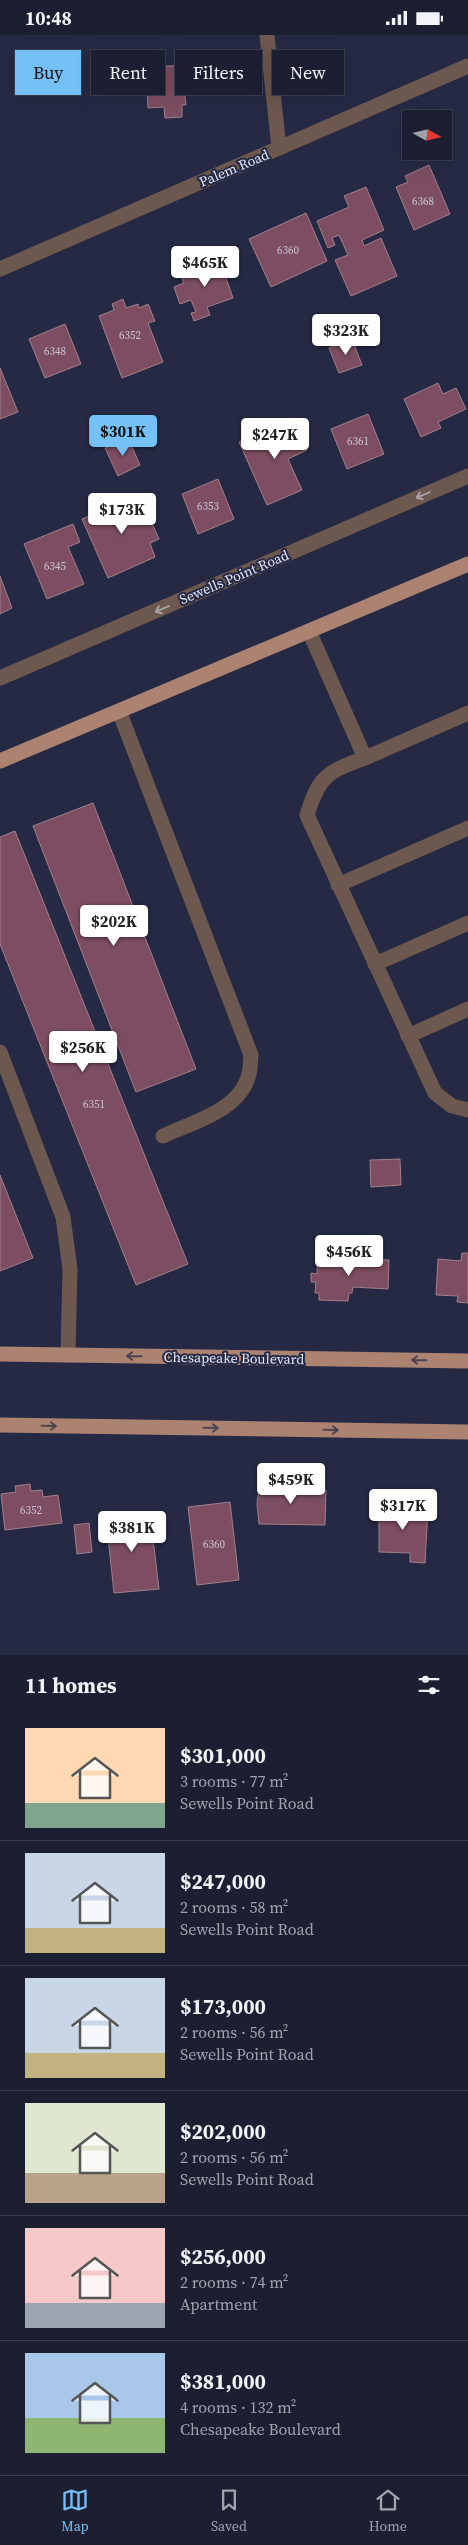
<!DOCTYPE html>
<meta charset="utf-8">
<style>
body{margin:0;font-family:"Source Serif 4",serif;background:#25273a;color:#f1f3f6;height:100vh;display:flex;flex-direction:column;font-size:19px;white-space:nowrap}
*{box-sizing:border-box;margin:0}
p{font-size:16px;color:#a0a2ac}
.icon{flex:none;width:28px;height:28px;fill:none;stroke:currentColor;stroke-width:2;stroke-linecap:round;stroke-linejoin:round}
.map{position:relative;height:1620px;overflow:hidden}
.side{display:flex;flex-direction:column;background:#1c1f32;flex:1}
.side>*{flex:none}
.top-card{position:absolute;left:15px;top:15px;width:439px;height:45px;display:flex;gap:10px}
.needle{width:32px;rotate:98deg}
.tools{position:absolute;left:402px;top:75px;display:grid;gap:10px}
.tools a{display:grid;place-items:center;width:50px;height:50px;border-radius:0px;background:#1c1f32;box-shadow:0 5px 20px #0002,0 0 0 1px #3a3d4d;font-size:25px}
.price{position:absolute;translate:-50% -42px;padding:0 11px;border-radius:5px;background:#fff;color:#222;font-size:16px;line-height:32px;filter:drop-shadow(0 1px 2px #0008)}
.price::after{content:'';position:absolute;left:50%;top:30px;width:15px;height:11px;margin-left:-8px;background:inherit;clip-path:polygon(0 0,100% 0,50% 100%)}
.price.current{background:#75c0f6;color:#111}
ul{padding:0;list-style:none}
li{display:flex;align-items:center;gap:15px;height:125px;padding:0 25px}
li+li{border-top:1px solid #3a3d4d}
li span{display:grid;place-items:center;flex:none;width:140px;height:100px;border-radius:0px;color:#555}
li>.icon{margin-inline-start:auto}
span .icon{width:60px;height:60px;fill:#fffc;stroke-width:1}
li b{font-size:21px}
h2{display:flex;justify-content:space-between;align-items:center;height:60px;padding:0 25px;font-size:21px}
.chip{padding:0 18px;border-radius:0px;background:#1c1f32;box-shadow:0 5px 20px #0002,0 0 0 1px #3a3d4d;font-size:18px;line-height:45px}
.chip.current{background:#75c0f6;color:#111}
.status{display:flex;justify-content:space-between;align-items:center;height:35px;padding:0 25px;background:#1c1f32;direction:ltr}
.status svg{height:14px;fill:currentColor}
.dock{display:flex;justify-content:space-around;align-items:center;height:70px;border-top:1px solid #3a3d4d;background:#1c1f32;font-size:14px;color:#a0a2ac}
.dock a{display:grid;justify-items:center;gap:2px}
.dock .current{color:#75c0f6}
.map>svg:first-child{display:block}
.building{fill:#7d4e61;stroke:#a27f8c}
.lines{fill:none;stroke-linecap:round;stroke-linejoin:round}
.minor{stroke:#6d584f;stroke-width:15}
.major{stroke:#ac8271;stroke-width:15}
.oneway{stroke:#a8a0a4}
.oneway2{stroke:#4e4451}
.labels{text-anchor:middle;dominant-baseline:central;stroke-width:4;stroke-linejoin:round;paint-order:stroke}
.number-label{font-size:11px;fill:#cac2d3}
.street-label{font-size:14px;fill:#e4e8f9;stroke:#252943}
</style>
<div class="status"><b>10:48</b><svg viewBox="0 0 49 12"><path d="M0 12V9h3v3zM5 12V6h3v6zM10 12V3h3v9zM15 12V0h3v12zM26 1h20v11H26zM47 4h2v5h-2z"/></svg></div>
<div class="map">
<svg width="468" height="1620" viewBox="0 0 468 1620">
<rect width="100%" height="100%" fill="#252943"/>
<g class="building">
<polygon points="190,30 191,59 185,60 186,70 182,70 182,82 165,83 164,72 148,73 146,32"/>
<polygon points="429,130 450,179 414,195 396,152 408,147 405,141"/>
<polygon points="366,152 384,195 362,205 364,211 381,203 397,241 351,261 335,225 348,220 339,200 332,203 335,210 328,213 317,186 349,172 344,161"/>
<polygon points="306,178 327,226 271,252 249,204"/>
<polygon points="219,223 233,263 207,272 210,280 194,286 191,278 196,277 191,265 180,269 174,252 184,248 182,244 196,239 194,232"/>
<polygon points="123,264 126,273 138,269 139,273 148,269 155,286 148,288 163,327 122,343 99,281 114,275 112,269"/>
<polygon points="65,289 81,329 45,343 29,304"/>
<polygon points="352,304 362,330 339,338 329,313"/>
<polygon points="0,333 18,377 0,384"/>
<polygon points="438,348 443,359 456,353 466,374 438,387 441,393 421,402 404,364"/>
<polygon points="368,379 384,419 347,434 331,394"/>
<polygon points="293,383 307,415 288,424 302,455 267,470 239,407"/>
<polygon points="128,403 140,430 118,441 105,413"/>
<polygon points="218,444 234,484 198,499 182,459"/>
<polygon points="139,459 159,504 150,508 155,522 108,543 82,484"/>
<polygon points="73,489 80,507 68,512 84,549 47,564 24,509"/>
<polygon points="0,541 12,573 0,579"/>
<polygon points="93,768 196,1034 136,1057 33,791"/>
<polygon points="15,796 188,1229 136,1250 0,909 0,802"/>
<polygon points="400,1124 401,1150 371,1152 370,1125"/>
<polygon points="0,1140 33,1223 0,1236"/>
<polygon points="462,1218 468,1218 468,1268 457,1267 458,1261 436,1260 438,1224 461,1226"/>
<polygon points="318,1222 389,1225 388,1254 353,1252 352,1258 349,1258 348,1266 319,1265 319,1258 315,1258 316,1247 311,1247 311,1238 317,1239"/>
<polygon points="277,1445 295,1446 294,1454 326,1455 325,1490 259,1489 257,1469 259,1453 277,1454"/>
<polygon points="30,1449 31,1456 42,1455 43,1462 58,1460 62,1488 5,1495 1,1459 16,1457 15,1451"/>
<polygon points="230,1467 239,1545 197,1550 188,1472"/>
<polygon points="387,1468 397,1472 428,1473 425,1528 410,1527 410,1518 379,1517 379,1469"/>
<polygon points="150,1478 159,1554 114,1558 106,1483"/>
<polygon points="89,1488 92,1517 77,1519 74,1490"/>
</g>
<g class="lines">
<g class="minor">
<polyline points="267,0 279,113"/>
<polyline points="0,234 468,31"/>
<path d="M309 596 365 723C327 737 319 741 307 780L435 1058 452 1071 468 1075"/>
<polyline points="0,643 468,441"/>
<path d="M119 676 251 1020C250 1026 251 1033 249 1039 241 1075 193 1087 163 1101"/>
<polyline points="365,723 468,678"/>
<polyline points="338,850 468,793"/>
<polyline points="375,929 468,888"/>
<polyline points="408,1001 468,974"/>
<polyline points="0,1017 63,1182 70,1234 68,1320"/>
</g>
<g class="major">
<polyline points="0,726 468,529"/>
<polyline points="0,1319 468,1326"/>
<polyline points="0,1390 468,1397"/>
</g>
</g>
<defs><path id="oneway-shaft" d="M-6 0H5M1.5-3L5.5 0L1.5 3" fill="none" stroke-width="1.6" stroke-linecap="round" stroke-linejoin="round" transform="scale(1.25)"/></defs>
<g class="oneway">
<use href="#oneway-shaft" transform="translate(423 460) rotate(157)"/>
<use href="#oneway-shaft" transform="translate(162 574) rotate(157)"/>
</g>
<g class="oneway2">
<use href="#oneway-shaft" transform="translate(134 1321) rotate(-179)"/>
<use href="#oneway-shaft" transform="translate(419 1325) rotate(-179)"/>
<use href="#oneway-shaft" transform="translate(49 1391) rotate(1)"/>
<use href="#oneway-shaft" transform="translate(211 1393) rotate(1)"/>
<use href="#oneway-shaft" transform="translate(331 1395) rotate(1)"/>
</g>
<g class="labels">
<g class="number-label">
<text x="423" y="166">6368</text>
<text x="288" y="215">6360</text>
<text x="130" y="300">6352</text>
<text x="55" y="316">6348</text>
<text x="358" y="406">6361</text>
<text x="208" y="471">6353</text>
<text x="55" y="531">6345</text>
<text x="94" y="1069">6351</text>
<text x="31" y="1475">6352</text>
<text x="214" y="1509">6360</text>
</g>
<g class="street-label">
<text transform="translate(234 133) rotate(-23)">Palem Road</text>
<text transform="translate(234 542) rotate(-23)">Sewells Point Road</text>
<text transform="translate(234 1323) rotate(1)">Chesapeake Boulevard</text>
</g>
</g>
</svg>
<div class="tools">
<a><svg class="needle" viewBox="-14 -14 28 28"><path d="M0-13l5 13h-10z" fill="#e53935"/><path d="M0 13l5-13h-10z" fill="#a0a2ac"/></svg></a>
</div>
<b class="price" style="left:205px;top:253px">$465K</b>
<b class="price" style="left:346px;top:321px">$323K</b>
<b class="price current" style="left:123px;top:422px">$301K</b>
<b class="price" style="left:275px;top:425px">$247K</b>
<b class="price" style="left:122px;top:500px">$173K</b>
<b class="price" style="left:114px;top:912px">$202K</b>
<b class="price" style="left:83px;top:1038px">$256K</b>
<b class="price" style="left:349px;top:1242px">$456K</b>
<b class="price" style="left:291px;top:1470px">$459K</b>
<b class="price" style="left:403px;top:1496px">$317K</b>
<b class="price" style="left:132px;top:1518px">$381K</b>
<div class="top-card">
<a class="chip current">Buy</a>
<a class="chip">Rent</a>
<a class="chip">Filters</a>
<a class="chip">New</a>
</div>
</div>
<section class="side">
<h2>11 homes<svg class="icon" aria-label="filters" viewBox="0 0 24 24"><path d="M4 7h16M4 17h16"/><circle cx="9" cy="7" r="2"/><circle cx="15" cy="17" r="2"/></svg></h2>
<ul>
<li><span style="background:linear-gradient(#ffd9b3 75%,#7fa58c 0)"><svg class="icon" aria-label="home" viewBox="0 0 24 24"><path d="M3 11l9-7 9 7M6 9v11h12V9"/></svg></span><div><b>$301,000</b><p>3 rooms · 77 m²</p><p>Sewells Point Road</p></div></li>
<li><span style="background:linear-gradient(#c9d6e8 75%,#c2b280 0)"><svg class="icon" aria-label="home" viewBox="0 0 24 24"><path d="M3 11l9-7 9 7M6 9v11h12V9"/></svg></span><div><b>$247,000</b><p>2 rooms · 58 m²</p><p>Sewells Point Road</p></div></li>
<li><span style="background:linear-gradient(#c9d6e8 75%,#c2b280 0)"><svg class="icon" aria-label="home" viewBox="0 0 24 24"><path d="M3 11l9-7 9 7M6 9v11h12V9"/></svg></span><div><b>$173,000</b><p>2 rooms · 56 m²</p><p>Sewells Point Road</p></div></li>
<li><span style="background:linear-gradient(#dfe7d0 70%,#b9a48a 0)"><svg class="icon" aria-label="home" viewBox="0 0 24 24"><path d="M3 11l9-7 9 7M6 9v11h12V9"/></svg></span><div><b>$202,000</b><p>2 rooms · 56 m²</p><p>Sewells Point Road</p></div></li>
<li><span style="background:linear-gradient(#f6c9c9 75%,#9aa5b1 0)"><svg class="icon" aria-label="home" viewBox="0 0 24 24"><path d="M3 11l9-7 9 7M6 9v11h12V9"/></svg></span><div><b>$256,000</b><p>2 rooms · 74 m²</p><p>Apartment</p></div></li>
<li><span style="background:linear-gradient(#a9c7e8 65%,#8fb573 0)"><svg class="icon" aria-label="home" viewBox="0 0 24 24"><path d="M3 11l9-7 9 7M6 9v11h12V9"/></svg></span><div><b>$381,000</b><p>4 rooms · 132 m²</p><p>Chesapeake Boulevard</p></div></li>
</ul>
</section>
<nav class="dock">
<a class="current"><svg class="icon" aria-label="map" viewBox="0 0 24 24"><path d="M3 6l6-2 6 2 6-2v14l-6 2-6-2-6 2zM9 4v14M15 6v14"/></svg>Map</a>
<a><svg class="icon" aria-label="saved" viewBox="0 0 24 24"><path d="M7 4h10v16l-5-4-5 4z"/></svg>Saved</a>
<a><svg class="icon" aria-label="home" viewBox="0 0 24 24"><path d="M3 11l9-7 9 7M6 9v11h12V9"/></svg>Home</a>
</nav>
